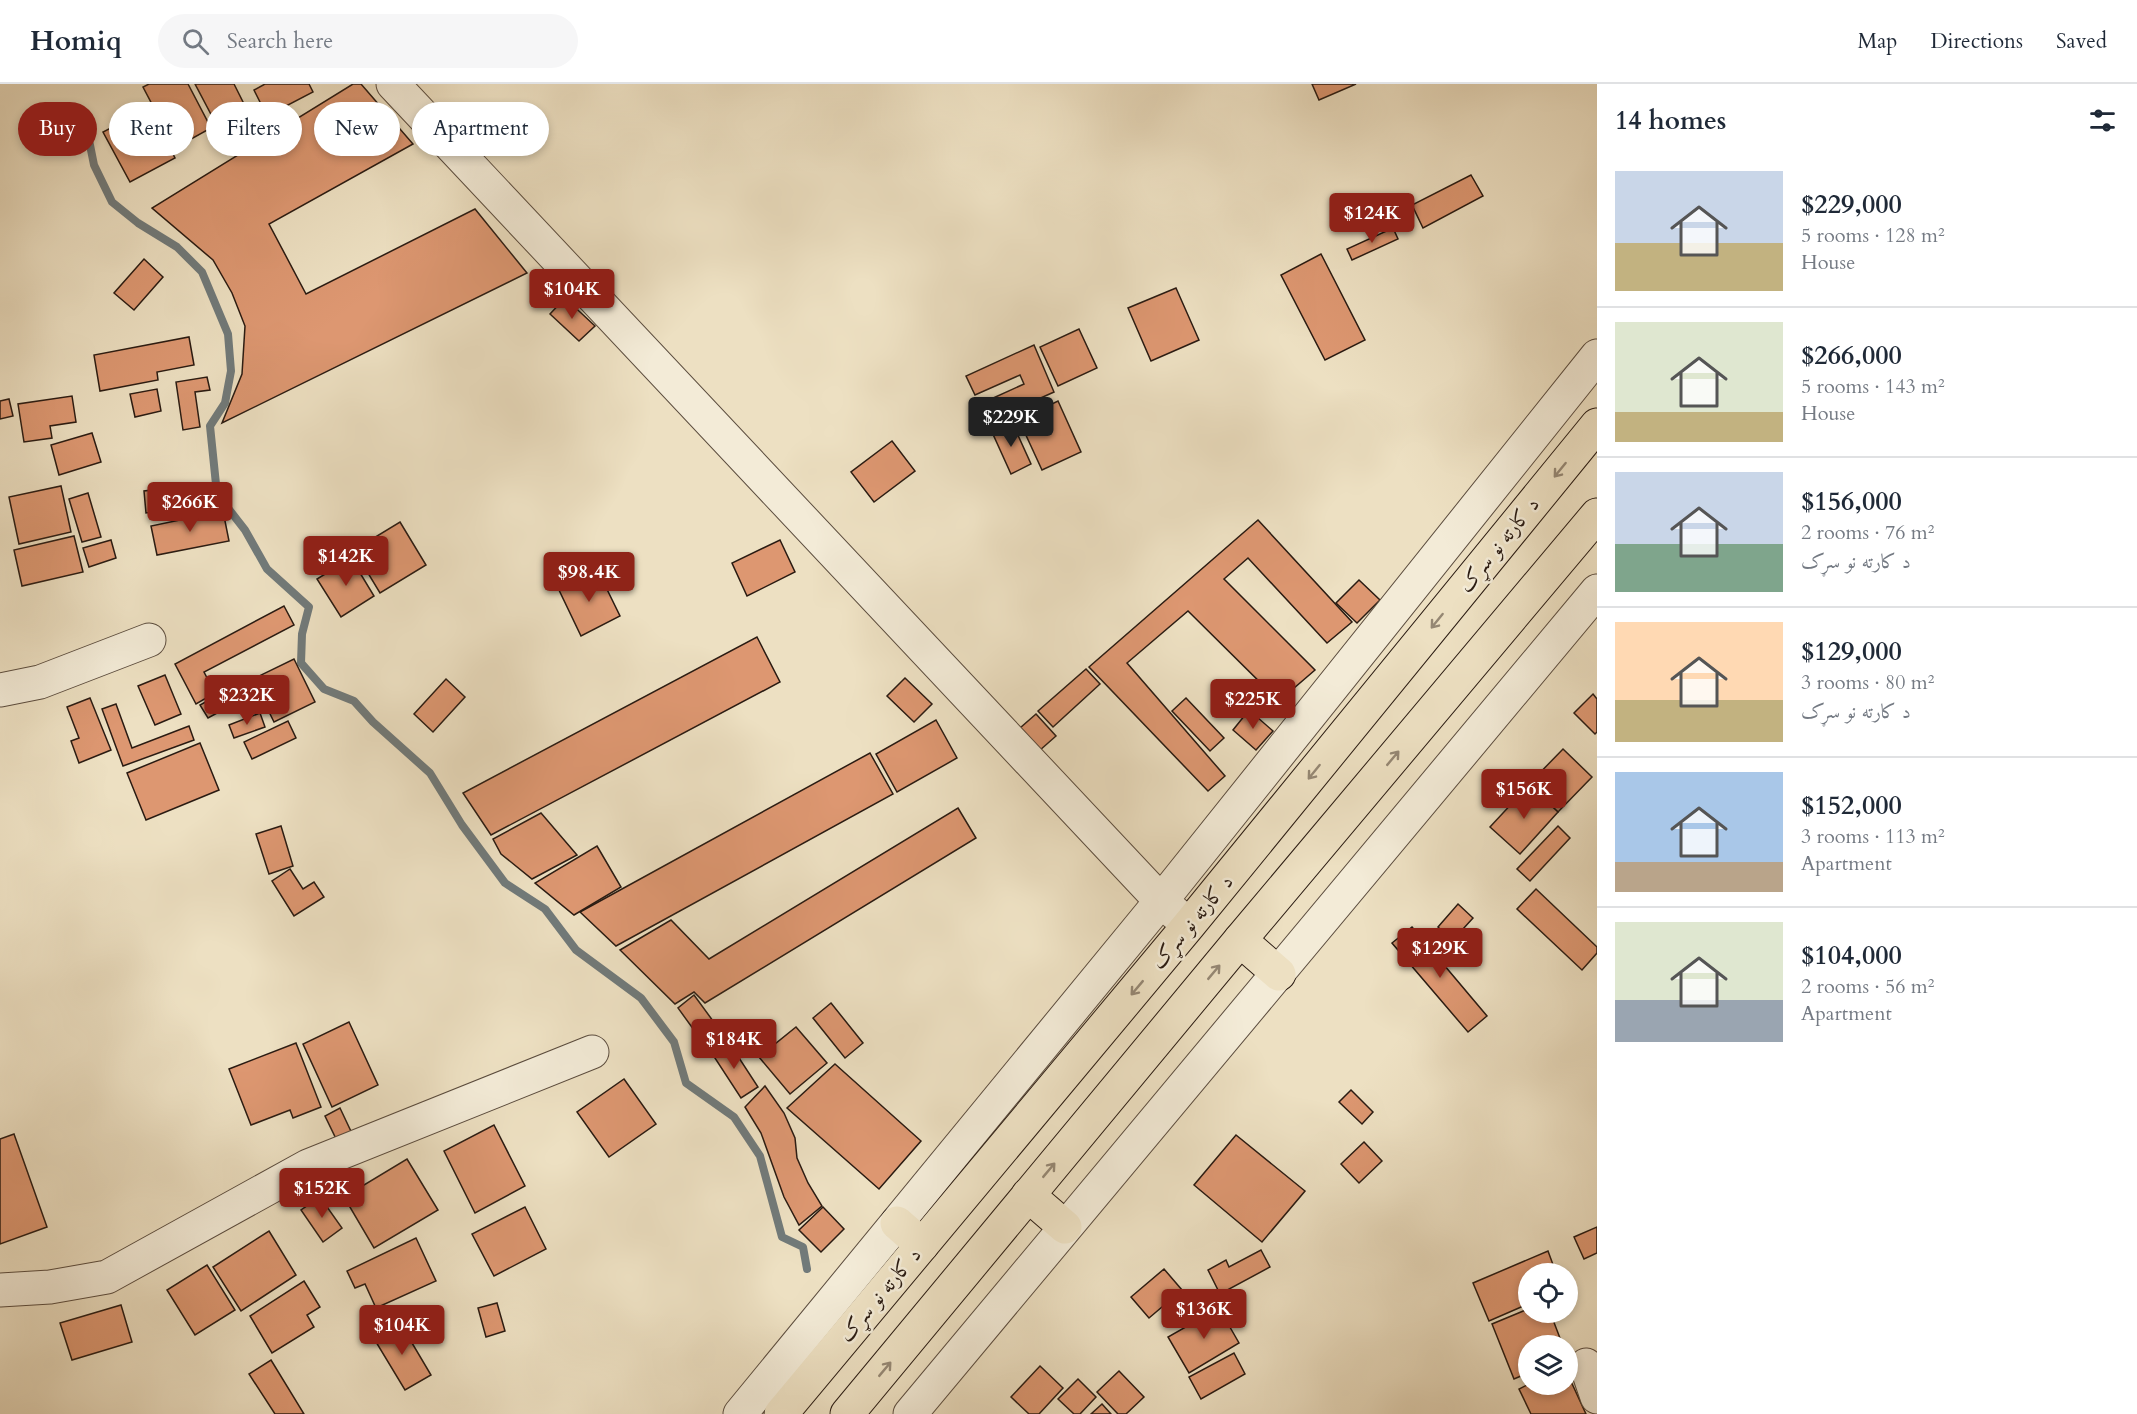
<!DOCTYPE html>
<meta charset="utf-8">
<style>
body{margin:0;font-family:Cardo,Amiri,serif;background:#f6f6f7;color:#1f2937;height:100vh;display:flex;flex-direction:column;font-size:22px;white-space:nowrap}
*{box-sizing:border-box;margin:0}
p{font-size:20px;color:#747a83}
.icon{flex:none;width:33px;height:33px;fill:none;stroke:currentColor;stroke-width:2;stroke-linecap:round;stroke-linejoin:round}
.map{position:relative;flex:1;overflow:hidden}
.side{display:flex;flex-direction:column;background:#fff;width:540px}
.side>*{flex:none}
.top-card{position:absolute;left:18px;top:18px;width:570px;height:54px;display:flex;gap:12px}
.tools{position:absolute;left:1518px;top:1179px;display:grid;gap:12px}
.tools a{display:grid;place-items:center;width:60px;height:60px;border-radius:50%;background:#fff;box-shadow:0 3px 9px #0003;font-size:30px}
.price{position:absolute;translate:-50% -51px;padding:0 14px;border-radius:6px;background:#8f2418;color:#fff;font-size:20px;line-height:39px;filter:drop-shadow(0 2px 3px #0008)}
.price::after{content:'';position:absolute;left:50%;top:36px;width:18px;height:14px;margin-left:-9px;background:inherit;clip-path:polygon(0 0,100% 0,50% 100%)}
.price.current{background:#222;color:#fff}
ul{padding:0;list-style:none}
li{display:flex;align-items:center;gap:18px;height:150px;padding:0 18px}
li+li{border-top:2px solid #e0e1e3}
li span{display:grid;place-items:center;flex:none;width:168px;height:120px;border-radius:0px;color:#555}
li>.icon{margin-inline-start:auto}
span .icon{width:72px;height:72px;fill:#fffc;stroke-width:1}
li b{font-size:26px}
h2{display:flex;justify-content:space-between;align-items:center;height:72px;padding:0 18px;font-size:26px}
.tag{padding:0 21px;border-radius:27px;background:#fff;box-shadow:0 3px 9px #0003;font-size:21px;line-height:54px}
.tag.current{background:#8f2418;color:#fff}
header{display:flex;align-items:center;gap:36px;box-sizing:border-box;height:84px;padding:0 30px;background:#fff;border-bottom:2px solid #e0e1e3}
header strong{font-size:28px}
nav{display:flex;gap:33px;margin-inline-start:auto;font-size:21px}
.search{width:420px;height:54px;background:#f6f6f7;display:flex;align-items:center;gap:15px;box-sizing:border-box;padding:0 21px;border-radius:33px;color:#747a83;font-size:22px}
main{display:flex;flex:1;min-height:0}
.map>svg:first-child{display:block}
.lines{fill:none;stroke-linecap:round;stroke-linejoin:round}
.stream{stroke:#717a7a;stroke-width:8}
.building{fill:#dd9771;stroke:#2a1b12;stroke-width:1.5}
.minor-casing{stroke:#5b4c3e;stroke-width:35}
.highway-casing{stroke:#2a1b12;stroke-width:35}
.minor{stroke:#f3ebd7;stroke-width:33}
.highway{stroke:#ede0c2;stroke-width:33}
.oneway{stroke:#958773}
.labels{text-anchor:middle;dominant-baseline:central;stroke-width:5;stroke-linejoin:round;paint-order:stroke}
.street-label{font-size:21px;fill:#2a1b12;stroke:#f3ebd7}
</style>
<header>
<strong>Homiq</strong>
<div class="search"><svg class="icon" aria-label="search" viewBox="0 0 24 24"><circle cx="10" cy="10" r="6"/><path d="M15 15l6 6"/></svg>Search here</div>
<nav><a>Map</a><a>Directions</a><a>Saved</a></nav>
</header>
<main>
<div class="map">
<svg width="1597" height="1330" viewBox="0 0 1597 1330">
<rect width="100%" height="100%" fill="#ede0c2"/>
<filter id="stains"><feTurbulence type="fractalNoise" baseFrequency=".00333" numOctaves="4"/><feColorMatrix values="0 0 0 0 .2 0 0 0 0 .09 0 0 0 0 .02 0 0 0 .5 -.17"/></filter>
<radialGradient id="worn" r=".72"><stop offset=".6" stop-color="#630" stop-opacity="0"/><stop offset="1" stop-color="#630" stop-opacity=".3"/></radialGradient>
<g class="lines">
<polyline class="stream" points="89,56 94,81 112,118 138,139 177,163 202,188 228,250 231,287 225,319 210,342 217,410 245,446 267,485 309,523 302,550 301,579 324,605 354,617 373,638 430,689 462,741 505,799 545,825 576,866 641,914 674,958 686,999 734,1033 760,1072 782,1153 803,1163 807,1185"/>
</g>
<g class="building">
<polygon points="149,0 188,0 211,44 175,64 143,3"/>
<polygon points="195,0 234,0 244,20 214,36"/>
<polygon points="265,0 309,0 313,8 267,32 254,6"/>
<polygon points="353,0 361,0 413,60 269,140 306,210 475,125 527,189 222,339 242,290 245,242 232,209 213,176 152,124"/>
<polygon points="1312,0 1356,0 1319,16"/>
<polygon points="149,24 175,74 130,98 103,48"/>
<polygon points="1471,91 1483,112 1423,144 1412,121"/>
<polygon points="1393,144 1398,155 1352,176 1347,165"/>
<polygon points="1321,170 1365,256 1325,276 1281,191"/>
<polygon points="144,175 163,193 134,226 114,209"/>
<polygon points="1176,204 1199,256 1151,277 1128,224"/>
<polygon points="565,214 595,242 579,257 550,230"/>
<polygon points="1079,245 1097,284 1058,302 1040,263"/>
<polygon points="189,253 194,281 157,288 158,296 100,307 94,271"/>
<polygon points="1034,261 1054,308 987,338 980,320 1024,300 1020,291 975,311 966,292"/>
<polygon points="207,293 210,306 195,308 200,343 183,346 176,298"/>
<polygon points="157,305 161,327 135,333 130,310"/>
<polygon points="72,312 76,338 50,342 52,354 24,358 18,320"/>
<polygon points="9,315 13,332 0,335 0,317"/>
<polygon points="1058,317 1081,368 1042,386 1019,336"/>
<polygon points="1012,338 1031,380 1011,390 992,348"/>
<polygon points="92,349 101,378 59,391 51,361"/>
<polygon points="892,357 915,387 874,418 851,388"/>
<polygon points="202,400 204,422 146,429 144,407"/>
<polygon points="61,402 71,448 19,460 9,413"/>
<polygon points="88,409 101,453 82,458 69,415"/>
<polygon points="223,427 229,457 157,471 151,442"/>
<polygon points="1258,436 1352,538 1327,559 1248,474 1224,495 1315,586 1279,617 1188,527 1127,579 1225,692 1208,707 1089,583"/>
<polygon points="400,438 426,481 380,509 354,466"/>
<polygon points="74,452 83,488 22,502 14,466"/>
<polygon points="111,456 116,474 89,483 83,464"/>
<polygon points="780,456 795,488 747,512 732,479"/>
<polygon points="351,474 374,512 341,533 317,495"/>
<polygon points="598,487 620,532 581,552 559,506"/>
<polygon points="1359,496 1380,516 1357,539 1336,519"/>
<polygon points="284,522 294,541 204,588 215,609 196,620 175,580"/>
<polygon points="757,553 780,598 491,751 463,709"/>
<polygon points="294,575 315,618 274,638 253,595"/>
<polygon points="1086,585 1100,600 1053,643 1038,627"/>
<polygon points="165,591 181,630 155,641 138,602"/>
<polygon points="905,594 932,620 914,638 887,612"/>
<polygon points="446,595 465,613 433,648 414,630"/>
<polygon points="238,600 245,614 208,634 200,621"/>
<polygon points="1593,610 1597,615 1597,648 1595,650 1574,629"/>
<polygon points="90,614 111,666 79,679 71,657 79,654 67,623"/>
<polygon points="1186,614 1224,654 1210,667 1172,627"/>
<polygon points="116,620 132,664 189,642 194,656 123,682 102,625"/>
<polygon points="1249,626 1273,647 1256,666 1233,646"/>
<polygon points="260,629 265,643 234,654 229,641"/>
<polygon points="1036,630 1056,652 1031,674 1011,652"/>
<polygon points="936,636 957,674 897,708 876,670"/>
<polygon points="288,637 296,654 252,675 244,658"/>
<polygon points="200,659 219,706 146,736 127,689"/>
<polygon points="1563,665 1592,693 1558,728 1529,700"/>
<polygon points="870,669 893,710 616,862 580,828"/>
<polygon points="1529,701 1558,728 1520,770 1490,743"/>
<polygon points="958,724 976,754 705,919 694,908 675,920 620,866 671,836 709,875"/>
<polygon points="541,729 577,771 532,795 501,770 493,755"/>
<polygon points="281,742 293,782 269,790 256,750"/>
<polygon points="1558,742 1570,754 1530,797 1517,785"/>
<polygon points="597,762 621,803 574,831 535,799"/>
<polygon points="290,785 303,805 314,798 324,813 294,832 272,797"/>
<polygon points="1536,805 1597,863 1597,869 1582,886 1517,825"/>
<polygon points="1458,820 1473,834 1452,857 1438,843"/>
<polygon points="1412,843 1487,932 1468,948 1392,859"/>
<polygon points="694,911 724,952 707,964 678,924"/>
<polygon points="831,919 863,959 845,974 813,934"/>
<polygon points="349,938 378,1001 332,1023 303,960"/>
<polygon points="796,943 827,979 790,1010 759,973"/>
<polygon points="728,957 758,1003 741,1014 711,968"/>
<polygon points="296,959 321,1023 293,1034 290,1026 251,1041 229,985"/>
<polygon points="835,980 921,1057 879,1105 787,1024"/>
<polygon points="624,995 656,1040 609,1073 577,1028"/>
<polygon points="765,1002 784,1029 795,1054 797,1074 808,1099 822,1122 799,1141 784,1113 761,1049 745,1023"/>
<polygon points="1351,1006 1373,1028 1362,1040 1339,1018"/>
<polygon points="340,1024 356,1058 341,1065 325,1032"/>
<polygon points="494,1041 525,1102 475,1129 444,1067"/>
<polygon points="14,1050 47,1143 0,1160 0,1055"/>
<polygon points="1236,1051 1305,1107 1262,1158 1194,1101"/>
<polygon points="1364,1058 1382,1077 1359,1099 1341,1080"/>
<polygon points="407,1075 438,1126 374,1164 344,1113"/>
<polygon points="320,1113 342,1144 323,1158 301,1126"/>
<polygon points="525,1123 546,1165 494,1192 472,1150"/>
<polygon points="823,1123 844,1145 821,1168 799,1146"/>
<polygon points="1597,1143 1597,1169 1584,1175 1574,1153"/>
<polygon points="269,1147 296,1191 241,1227 213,1183"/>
<polygon points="416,1154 436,1197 376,1224 365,1200 355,1204 347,1187"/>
<polygon points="1261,1166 1270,1183 1220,1210 1208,1186 1226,1176 1229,1183"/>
<polygon points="1548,1167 1555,1186 1546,1190 1528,1190 1528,1220 1489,1237 1473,1199"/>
<polygon points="207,1181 235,1226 195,1251 167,1206"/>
<polygon points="1164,1185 1182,1206 1149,1234 1131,1213"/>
<polygon points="304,1197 320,1223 307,1231 314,1243 272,1269 250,1232"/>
<polygon points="497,1219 505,1247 486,1253 478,1224"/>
<polygon points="121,1221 132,1258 72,1276 60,1239"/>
<polygon points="1219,1224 1239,1259 1189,1289 1168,1253"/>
<polygon points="1528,1225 1528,1228 1550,1228 1563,1262 1528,1262 1528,1289 1514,1295 1492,1240"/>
<polygon points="399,1237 431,1291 405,1306 373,1253"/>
<polygon points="1234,1269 1245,1290 1201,1315 1189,1293"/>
<polygon points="271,1276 304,1330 275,1330 249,1290"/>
<polygon points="1040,1282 1063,1304 1039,1330 1029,1330 1011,1313"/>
<polygon points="1119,1287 1144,1313 1126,1330 1118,1330 1097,1308"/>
<polygon points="1568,1291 1586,1330 1531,1330 1519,1305 1529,1300 1568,1300"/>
<polygon points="1078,1295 1096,1313 1080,1330 1074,1330 1058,1315"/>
<polygon points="1102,1320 1111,1330 1091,1330"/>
</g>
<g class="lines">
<g class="minor-casing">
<g id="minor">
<polyline points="393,0 1161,817 1176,830"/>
<polyline points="0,606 40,598 149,556"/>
<polyline points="0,1206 50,1203 107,1193 308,1082 592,968"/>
<polyline points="1586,1281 1597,1313"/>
<polyline points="740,1330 1161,817 1597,272"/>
<polyline points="910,1330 1597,507"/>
</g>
</g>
<g class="highway-casing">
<g id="highway">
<polyline points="1240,856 1279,890"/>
<polyline points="1028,1111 1065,1143"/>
<polyline points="897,1139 922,1161"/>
<polyline points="781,1330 1189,841 1597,341"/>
<polyline points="847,1330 1240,856 1597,431"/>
</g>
</g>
<use href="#minor" class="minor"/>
<use href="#highway" class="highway"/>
</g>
<defs><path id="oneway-shaft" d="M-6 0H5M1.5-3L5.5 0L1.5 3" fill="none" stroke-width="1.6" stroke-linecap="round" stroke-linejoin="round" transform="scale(1.5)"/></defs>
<g class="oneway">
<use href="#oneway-shaft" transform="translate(1560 386) rotate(129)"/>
<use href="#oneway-shaft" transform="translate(1437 537) rotate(129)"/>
<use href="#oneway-shaft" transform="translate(1393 674) rotate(-50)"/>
<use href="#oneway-shaft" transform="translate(1314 688) rotate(129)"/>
<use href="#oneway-shaft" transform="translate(1214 888) rotate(-50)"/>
<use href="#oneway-shaft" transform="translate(1137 904) rotate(130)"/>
<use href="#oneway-shaft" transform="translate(1049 1086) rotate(-50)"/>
<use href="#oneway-shaft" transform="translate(885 1285) rotate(-50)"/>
</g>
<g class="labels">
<g class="street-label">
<text transform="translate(1499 461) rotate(-51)">د کارته نو سړک</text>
<text transform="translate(1192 838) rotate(-50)">د کارته نو سړک</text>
<text transform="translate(880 1211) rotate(-50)">د کارته نو سړک</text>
</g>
</g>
<rect width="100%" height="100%" filter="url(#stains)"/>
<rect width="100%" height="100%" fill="url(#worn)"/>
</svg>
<div class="tools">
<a><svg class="icon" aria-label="locate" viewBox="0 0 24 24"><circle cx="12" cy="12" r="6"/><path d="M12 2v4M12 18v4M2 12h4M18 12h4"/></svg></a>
<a><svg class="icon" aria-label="layers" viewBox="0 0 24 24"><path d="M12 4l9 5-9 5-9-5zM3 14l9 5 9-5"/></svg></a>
</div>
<b class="price" style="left:1372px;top:160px">$124K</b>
<b class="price" style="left:572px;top:236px">$104K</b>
<b class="price current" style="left:1011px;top:364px">$229K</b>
<b class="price" style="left:190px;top:449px">$266K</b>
<b class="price" style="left:346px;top:503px">$142K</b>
<b class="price" style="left:589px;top:519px">$98.4K</b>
<b class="price" style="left:247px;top:642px">$232K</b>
<b class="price" style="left:1253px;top:646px">$225K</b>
<b class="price" style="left:1524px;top:736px">$156K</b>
<b class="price" style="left:1440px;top:895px">$129K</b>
<b class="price" style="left:734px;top:986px">$184K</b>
<b class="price" style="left:322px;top:1135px">$152K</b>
<b class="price" style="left:1204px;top:1256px">$136K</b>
<b class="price" style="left:402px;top:1272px">$104K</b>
<div class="top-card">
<a class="tag current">Buy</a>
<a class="tag">Rent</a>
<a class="tag">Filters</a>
<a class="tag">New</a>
<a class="tag">Apartment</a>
</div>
</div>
<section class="side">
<h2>14 homes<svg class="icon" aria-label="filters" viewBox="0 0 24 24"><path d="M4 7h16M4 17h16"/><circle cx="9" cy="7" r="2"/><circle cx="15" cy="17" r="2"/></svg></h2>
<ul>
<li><span style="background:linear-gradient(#c9d6e8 60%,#c2b280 0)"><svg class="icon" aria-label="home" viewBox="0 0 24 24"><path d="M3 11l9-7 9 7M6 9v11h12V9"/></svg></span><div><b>$229,000</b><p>5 rooms · 128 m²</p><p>House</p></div></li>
<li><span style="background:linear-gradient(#dfe7d0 75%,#c2b280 0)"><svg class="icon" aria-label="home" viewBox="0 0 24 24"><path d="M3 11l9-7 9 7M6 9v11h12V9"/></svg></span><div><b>$266,000</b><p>5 rooms · 143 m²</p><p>House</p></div></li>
<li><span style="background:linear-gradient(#c9d6e8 60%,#7fa58c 0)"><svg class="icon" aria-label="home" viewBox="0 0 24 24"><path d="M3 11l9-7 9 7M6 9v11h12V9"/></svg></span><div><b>$156,000</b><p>2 rooms · 76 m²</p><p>د کارته نو سړک</p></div></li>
<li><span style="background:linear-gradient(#ffd9b3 65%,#c2b280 0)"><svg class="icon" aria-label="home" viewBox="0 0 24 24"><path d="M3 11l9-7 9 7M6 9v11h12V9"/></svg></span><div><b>$129,000</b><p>3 rooms · 80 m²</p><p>د کارته نو سړک</p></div></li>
<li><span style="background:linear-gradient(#a9c7e8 75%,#b9a48a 0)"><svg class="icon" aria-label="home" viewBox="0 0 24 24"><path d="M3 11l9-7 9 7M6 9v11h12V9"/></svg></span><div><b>$152,000</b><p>3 rooms · 113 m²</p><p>Apartment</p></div></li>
<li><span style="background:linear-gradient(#dfe7d0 65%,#9aa5b1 0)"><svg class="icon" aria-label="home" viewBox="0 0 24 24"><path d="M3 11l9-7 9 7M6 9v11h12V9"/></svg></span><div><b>$104,000</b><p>2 rooms · 56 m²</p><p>Apartment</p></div></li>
</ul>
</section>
</main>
